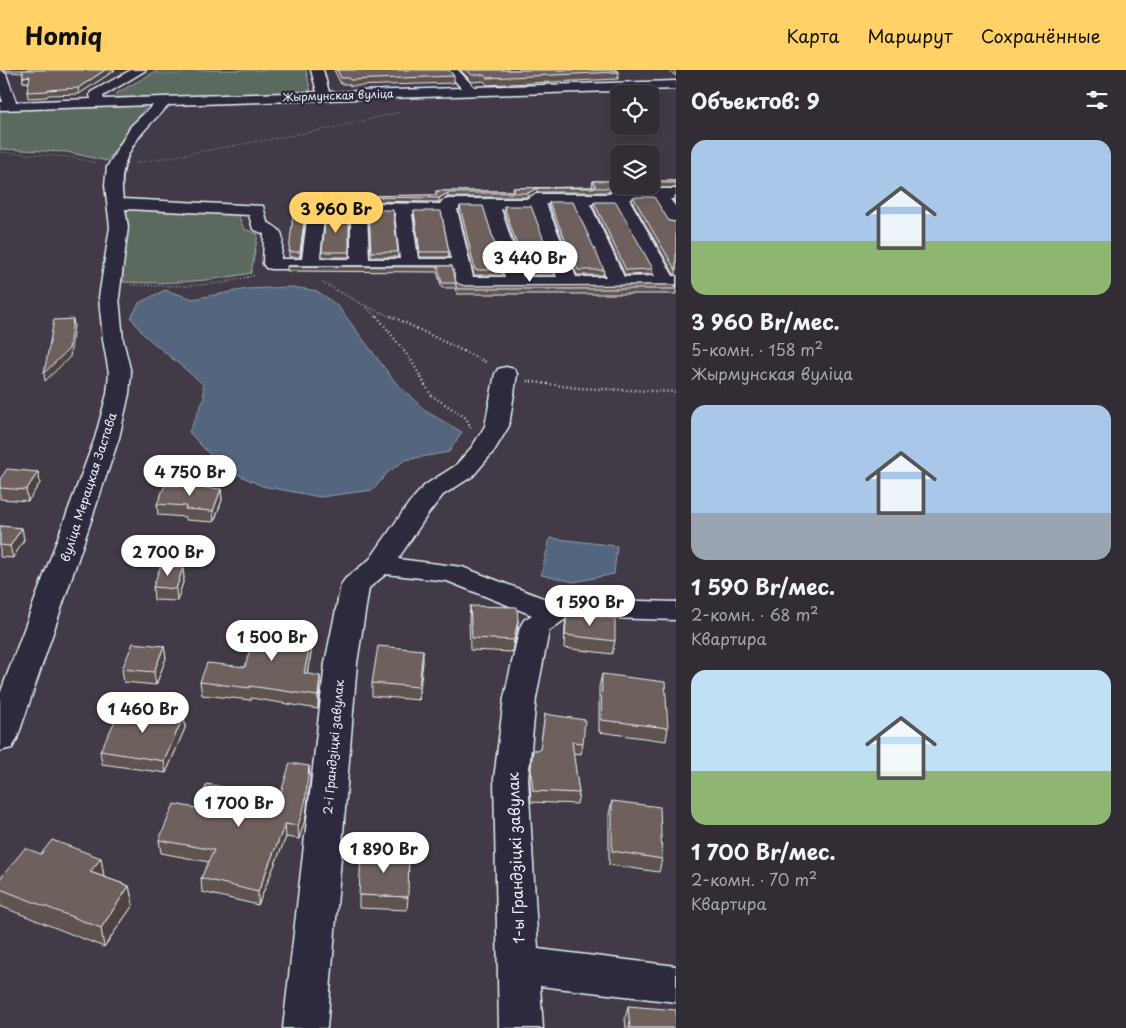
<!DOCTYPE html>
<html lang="ru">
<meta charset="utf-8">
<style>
body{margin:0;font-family:"Playpen Sans",sans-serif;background:#3a343c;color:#f1f3f6;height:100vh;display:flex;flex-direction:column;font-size:19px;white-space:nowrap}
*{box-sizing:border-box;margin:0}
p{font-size:16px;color:#a8a7ac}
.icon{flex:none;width:28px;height:28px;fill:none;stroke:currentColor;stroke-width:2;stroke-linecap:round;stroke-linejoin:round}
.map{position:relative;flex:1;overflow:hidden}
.sheet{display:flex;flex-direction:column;background:#322c34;width:450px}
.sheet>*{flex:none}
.buttons{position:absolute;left:610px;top:15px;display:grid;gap:10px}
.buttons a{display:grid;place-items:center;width:50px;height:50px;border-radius:10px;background:#322c34;box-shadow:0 2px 12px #0003,0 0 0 1px #4d484f;font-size:25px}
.price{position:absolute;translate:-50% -42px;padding:0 11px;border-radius:18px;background:#fff;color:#222;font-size:16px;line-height:32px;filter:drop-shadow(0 1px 2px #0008)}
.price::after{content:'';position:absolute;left:50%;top:30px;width:15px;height:11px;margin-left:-8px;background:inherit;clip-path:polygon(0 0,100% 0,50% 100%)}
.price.active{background:#ffd166;color:#111}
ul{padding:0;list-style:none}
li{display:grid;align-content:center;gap:10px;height:265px;padding:0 15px}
li span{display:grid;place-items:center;height:155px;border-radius:15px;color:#555}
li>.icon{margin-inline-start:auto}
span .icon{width:90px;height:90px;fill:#fffc;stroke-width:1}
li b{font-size:21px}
h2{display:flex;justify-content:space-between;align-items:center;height:60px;padding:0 15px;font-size:21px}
header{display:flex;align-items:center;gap:30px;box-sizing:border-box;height:70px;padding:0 25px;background:#ffd166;color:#111}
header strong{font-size:24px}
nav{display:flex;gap:28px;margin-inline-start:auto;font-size:18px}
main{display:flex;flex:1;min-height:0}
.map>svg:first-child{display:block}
.green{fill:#5b695e;stroke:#a2adab}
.water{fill:#53667e;stroke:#8f9eaf}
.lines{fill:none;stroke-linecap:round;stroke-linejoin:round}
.minor-casing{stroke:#e8f1f8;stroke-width:3}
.path-far2{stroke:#e8f1f8;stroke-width:1;stroke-dasharray:0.5 2;stroke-linecap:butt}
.path-far1{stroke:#e8f1f8;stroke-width:2;stroke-dasharray:0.5 2.5;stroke-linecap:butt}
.path{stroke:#e8f1f8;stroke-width:2.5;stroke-dasharray:1 3;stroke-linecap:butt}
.minor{fill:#2f2a3d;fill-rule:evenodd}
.wall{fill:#5f534f;stroke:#e8f1f8}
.shaded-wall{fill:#4d4340;stroke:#e8f1f8}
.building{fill:#6e605c;stroke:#e8f1f8}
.labels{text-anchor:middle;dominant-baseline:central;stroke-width:5;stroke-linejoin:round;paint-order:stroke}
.far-street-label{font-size:11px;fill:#e8f1f8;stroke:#2f2a3d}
.street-label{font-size:12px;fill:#e8f1f8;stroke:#2f2a3d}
.near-street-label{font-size:15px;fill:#e8f1f8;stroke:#2f2a3d}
</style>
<header>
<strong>Homiq</strong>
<nav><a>Карта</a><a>Маршрут</a><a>Сохранённые</a></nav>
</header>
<main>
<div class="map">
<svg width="676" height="958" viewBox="0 0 676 958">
<rect width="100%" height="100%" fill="#423a46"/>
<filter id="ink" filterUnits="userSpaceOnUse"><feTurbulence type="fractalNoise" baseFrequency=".02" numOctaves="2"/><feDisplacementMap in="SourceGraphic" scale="10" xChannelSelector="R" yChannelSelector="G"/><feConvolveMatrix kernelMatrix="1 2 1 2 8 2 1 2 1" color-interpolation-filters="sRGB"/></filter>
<g filter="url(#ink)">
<g class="green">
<polygon points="158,0 306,0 311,22 114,29 117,23"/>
<polygon points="145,35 145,38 107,91 67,82 0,79 0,39"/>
<path d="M131 138 237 142 244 159 258 164 251 203C205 212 169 214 123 212L122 141Z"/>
</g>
<g class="water">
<polygon points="292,217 317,221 338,236 395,312 427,342 462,362 449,382 405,390 387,403 373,420 320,427 262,416 220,396 189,362 204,329 203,314 144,265 131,248 139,233 165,220 193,229 247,219"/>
<polygon points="550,468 617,476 614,504 574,512 541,505"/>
</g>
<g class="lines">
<g class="minor-casing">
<g id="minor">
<path d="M0 0 6 4 16 32 91 29 90 25 91 22 131 0H146L103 26 104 29 317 22 311 0H323L329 22 461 18 446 0H458L474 17 676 11V19L169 35C140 63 116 87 123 129L263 136 267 152C288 163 282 167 281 189H302L308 142 310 138 351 137 359 133 440 134 442 131 448 129H529L531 126 537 124H610L612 121 618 119H676V129H670L676 137V155L670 154 654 129H629L673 206H676V218L465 219 458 217 453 199H272L266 198 263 194 264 164 253 159 249 145 125 139 128 157 119 227 123 270 131 303 129 324 119 368 17 669 12 678 0 681V624L95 368 107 324 109 303 103 270 99 227 110 157 105 115 107 97 131 56 153 35 0 40V32H3L0 23ZM546 134H574L606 207H576ZM590 134H616L655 206 624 207ZM457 139H484L505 207H473ZM501 139H532L557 207H523ZM367 143H395L400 189H369ZM412 144H442L451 189H418ZM324 147H351V189H320Z"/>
<polygon points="506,297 514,299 517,304 509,356 494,381 473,406 443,425 428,444 398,489 462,497 556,533 574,529 676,532 676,550 574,547 564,550 549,561 536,628 528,709 538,879 676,896 676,932 540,916 543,958 499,958 494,709 504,628 520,557 524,550 532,545 447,511 386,504 369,518 357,593 327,958 283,958 325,593 341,515 345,509 370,489 409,433 425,415 455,396 472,377 485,356 495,304 498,299"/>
</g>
</g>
<g class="path-far2">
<polyline points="156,3 176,5 192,0"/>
<polyline points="0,82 70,87 96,93"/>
<polyline points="136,93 333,58 400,42"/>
</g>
<g class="path-far1">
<polyline points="323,213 364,235 394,248"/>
<polyline points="131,215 184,216 222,213 256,205"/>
<polyline points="367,238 378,248"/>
</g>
<g class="path">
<polyline points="377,246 411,290 431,325 466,348 471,358"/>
<polyline points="391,246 488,293"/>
<polyline points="527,311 577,318 676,322"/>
</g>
<use href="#minor" class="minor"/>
</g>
<g class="wall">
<polygon points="3,0 115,0 79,24 48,25 47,27 28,28 27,22 29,12 23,12 23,3 6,2"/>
<polygon points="334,0 449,0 454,6 454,13 350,16 349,14 341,14"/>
<polygon points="460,0 616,0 619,2 618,9 487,15 484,11 472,12"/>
<polygon points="668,0 676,0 676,6"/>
<polygon points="593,111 619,111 619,116 651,116 651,111 676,111 676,118 618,117 609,122 537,122 528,127 448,127 439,132 359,131 351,135 310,136 306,142 300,187 289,187 289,182 304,134 304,128 351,128 350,126 436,125 436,121 513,121 513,118 593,117 592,115"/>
<polygon points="676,126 676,134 674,131 674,127"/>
<polygon points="633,127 669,151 676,152 676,204 674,204 632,131"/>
<polygon points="549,132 604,200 603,205 577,205 549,136"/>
<polygon points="594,132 653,199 652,204 625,205 593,136"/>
<polygon points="460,136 503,200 502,205 474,205 459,141"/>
<polygon points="504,136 555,200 554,205 524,205 504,141"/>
<polygon points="369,140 398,182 398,187 371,187"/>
<polygon points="414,141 449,182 449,187 420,187 414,146"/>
<polygon points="349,144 349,187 322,187 322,182"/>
<polygon points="287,196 452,196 456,213 465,216 676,215 676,224 457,224 455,218 442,218 437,202 287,201"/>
<polygon points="38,402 40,413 28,431 0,429 0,409"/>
<polygon points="221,419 222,430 214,452 186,450 186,447 158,445 157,434"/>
<polygon points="0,456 22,458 24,470 13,488 0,487"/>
<polygon points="183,497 184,509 177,531 154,530 153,517"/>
<polygon points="470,536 518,550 517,563 512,582 470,580 469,548"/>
<polygon points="567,543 615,571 612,584 564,578 565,555"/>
<polygon points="314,569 307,604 320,618 318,639 251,628 251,630 202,625 200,612 245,597"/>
<polygon points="164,576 166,588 156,615 124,612 122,599"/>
<polygon points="423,580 419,630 372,626 372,613"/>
<polygon points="602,604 668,658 666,671 599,662 599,617"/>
<polygon points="545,644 583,673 581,684 573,683 579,723 577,734 531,732 530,709 533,680 540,680"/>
<polygon points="184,645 185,658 166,703 102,694 100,681"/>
<polygon points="309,696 310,709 306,746 299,769 286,767 258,835 202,822 201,808 209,792 161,783 159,770 196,738 279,729"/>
<polygon points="612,731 662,789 659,802 609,795 609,744"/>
<polygon points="41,784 101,788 104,807 129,816 133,835 104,877 0,836 0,809"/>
<polygon points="359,825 408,827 407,840 359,838"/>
<polygon points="628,936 676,958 626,958 625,949"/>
</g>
<g class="shaded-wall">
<polygon points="105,0 115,0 79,24 78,18"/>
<polygon points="30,6 31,12 23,12 23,7"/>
<polygon points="619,113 618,117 609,122 610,118"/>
<polygon points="537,118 537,122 528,127 528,123"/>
<polygon points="448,123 448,127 439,132 439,128"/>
<polygon points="359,127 359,131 351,135 351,131"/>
<polygon points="310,132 310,136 306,142 300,187 306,137"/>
<polygon points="73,249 74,256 70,287 45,311 44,303"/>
<polygon points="38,402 40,413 28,431 26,420"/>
<polygon points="221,419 222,430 214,452 213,441"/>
<polygon points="22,458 24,470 13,488 10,476"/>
<polygon points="183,497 184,509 177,531 176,519"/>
<polygon points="518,550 517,563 512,582 514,570"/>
<polygon points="314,557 314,569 304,616 304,603"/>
<polygon points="164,576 166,588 156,615 154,602"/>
<polygon points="423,580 423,592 419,630 419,617"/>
<polygon points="320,606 320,618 318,639 318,626"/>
<polygon points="184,645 185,658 166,703 164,691"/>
<polygon points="309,696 310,709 306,746 299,769 298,756"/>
<polygon points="285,754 286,767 258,835 258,822"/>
<polygon points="101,788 104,807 90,802"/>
<polygon points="129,816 133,835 104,877 101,858"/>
</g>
<g class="building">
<polygon points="23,0 105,0 78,18 47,20 47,21 27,22 30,6 23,7"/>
<polygon points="337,0 449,0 454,6 350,10 349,8 341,8"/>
<polygon points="467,0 616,0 619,2 487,8 484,5 472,5"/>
<polygon points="593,111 619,111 619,113 610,118 537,118 528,123 448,123 439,128 359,127 351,131 310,132 306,137 300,182 289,182 294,134 304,134 304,128 351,128 350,126 437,125 436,121 515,121 513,118 596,117"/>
<rect x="651" y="111" width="25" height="2"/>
<polygon points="633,127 654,127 669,151 676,152 676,200 675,199"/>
<polygon points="549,132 573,132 604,200 578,200"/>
<polygon points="594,132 616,132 653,199 626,200"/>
<polygon points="460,136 483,136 503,200 475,200"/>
<polygon points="504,136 531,136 555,200 525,200"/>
<polygon points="369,140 393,140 398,182 371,182"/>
<polygon points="414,141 441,141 449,182 420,182"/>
<polygon points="326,144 349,144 349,182 322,182"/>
<polygon points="287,196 452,196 456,213 465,216 676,215 676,219 457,219 455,213 442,213 438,197"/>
<polygon points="73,249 69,279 44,303 54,250"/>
<polygon points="7,399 38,402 26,420 0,418 0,409"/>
<polygon points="165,415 221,419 213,441 185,439 186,436 157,434"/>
<polygon points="0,456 22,458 10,476 0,475"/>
<polygon points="161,495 183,497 176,519 153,517"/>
<polygon points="470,536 517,537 518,550 514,570 472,568"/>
<polygon points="567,543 615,549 615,571 565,565"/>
<polygon points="257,552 314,557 304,603 320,606 318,626 250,616 250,618 200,612 207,593 245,597"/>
<polygon points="133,573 164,576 154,602 122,599"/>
<polygon points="378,576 423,580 419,617 372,613"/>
<polygon points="602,604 665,612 668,658 601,650"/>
<polygon points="122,637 184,645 164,691 100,681"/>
<polygon points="545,644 585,650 583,673 572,672 579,723 533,721 531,698 533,680 540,680"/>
<polygon points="290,693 309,696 305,733 298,756 285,754 258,822 201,808 214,780 159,770 174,734 196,738 207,714 279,729"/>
<polygon points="612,731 660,737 662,789 612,781"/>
<polygon points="52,770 101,788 90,802 129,816 101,858 0,819 0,809 25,778 41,784"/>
<polygon points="361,780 409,783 408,827 359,825"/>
<polygon points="628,936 676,940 676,958 630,958"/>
</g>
</g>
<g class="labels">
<g class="far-street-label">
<text transform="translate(338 25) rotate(-2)">Жырмунская вуліца</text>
</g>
<g class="street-label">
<text transform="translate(88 417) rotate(-72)">вуліца Мерацкая Застава</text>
<text transform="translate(333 677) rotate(-85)">2-і Грандзіцкі завулак</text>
</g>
<g class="near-street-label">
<text transform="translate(515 788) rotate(-92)">1-ы Грандзіцкі завулак</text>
</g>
</g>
</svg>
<div class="buttons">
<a><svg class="icon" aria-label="locate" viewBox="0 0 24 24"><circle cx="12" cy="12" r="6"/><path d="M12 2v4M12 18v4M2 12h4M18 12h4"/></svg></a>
<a><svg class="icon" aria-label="layers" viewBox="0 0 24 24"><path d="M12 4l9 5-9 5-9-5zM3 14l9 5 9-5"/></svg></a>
</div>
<b class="price active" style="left:336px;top:164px">3 960 Br</b>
<b class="price" style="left:530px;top:213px">3 440 Br</b>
<b class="price" style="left:190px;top:427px">4 750 Br</b>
<b class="price" style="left:168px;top:507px">2 700 Br</b>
<b class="price" style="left:590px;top:557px">1 590 Br</b>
<b class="price" style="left:272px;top:592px">1 500 Br</b>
<b class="price" style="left:143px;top:664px">1 460 Br</b>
<b class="price" style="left:239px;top:758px">1 700 Br</b>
<b class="price" style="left:384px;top:804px">1 890 Br</b>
</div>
<section class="sheet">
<h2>Объектов: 9<svg class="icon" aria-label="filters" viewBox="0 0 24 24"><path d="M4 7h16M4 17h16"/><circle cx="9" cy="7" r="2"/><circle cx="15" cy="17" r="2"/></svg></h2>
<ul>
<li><span style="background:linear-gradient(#a9c7e8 65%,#8fb573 0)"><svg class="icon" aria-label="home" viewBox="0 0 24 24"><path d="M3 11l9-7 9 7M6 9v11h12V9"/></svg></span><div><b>3 960 Br/мес.</b><p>5-комн. · 158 m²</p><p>Жырмунская вуліца</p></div></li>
<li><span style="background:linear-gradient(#a9c7e8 70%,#9aa5b1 0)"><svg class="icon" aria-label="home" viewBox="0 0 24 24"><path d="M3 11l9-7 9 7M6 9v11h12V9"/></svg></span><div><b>1 590 Br/мес.</b><p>2-комн. · 68 m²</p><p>Квартира</p></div></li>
<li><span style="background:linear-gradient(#bfe0f5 65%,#8fb573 0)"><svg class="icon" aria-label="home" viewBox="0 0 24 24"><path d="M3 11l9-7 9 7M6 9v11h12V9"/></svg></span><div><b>1 700 Br/мес.</b><p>2-комн. · 70 m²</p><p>Квартира</p></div></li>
</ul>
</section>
</main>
